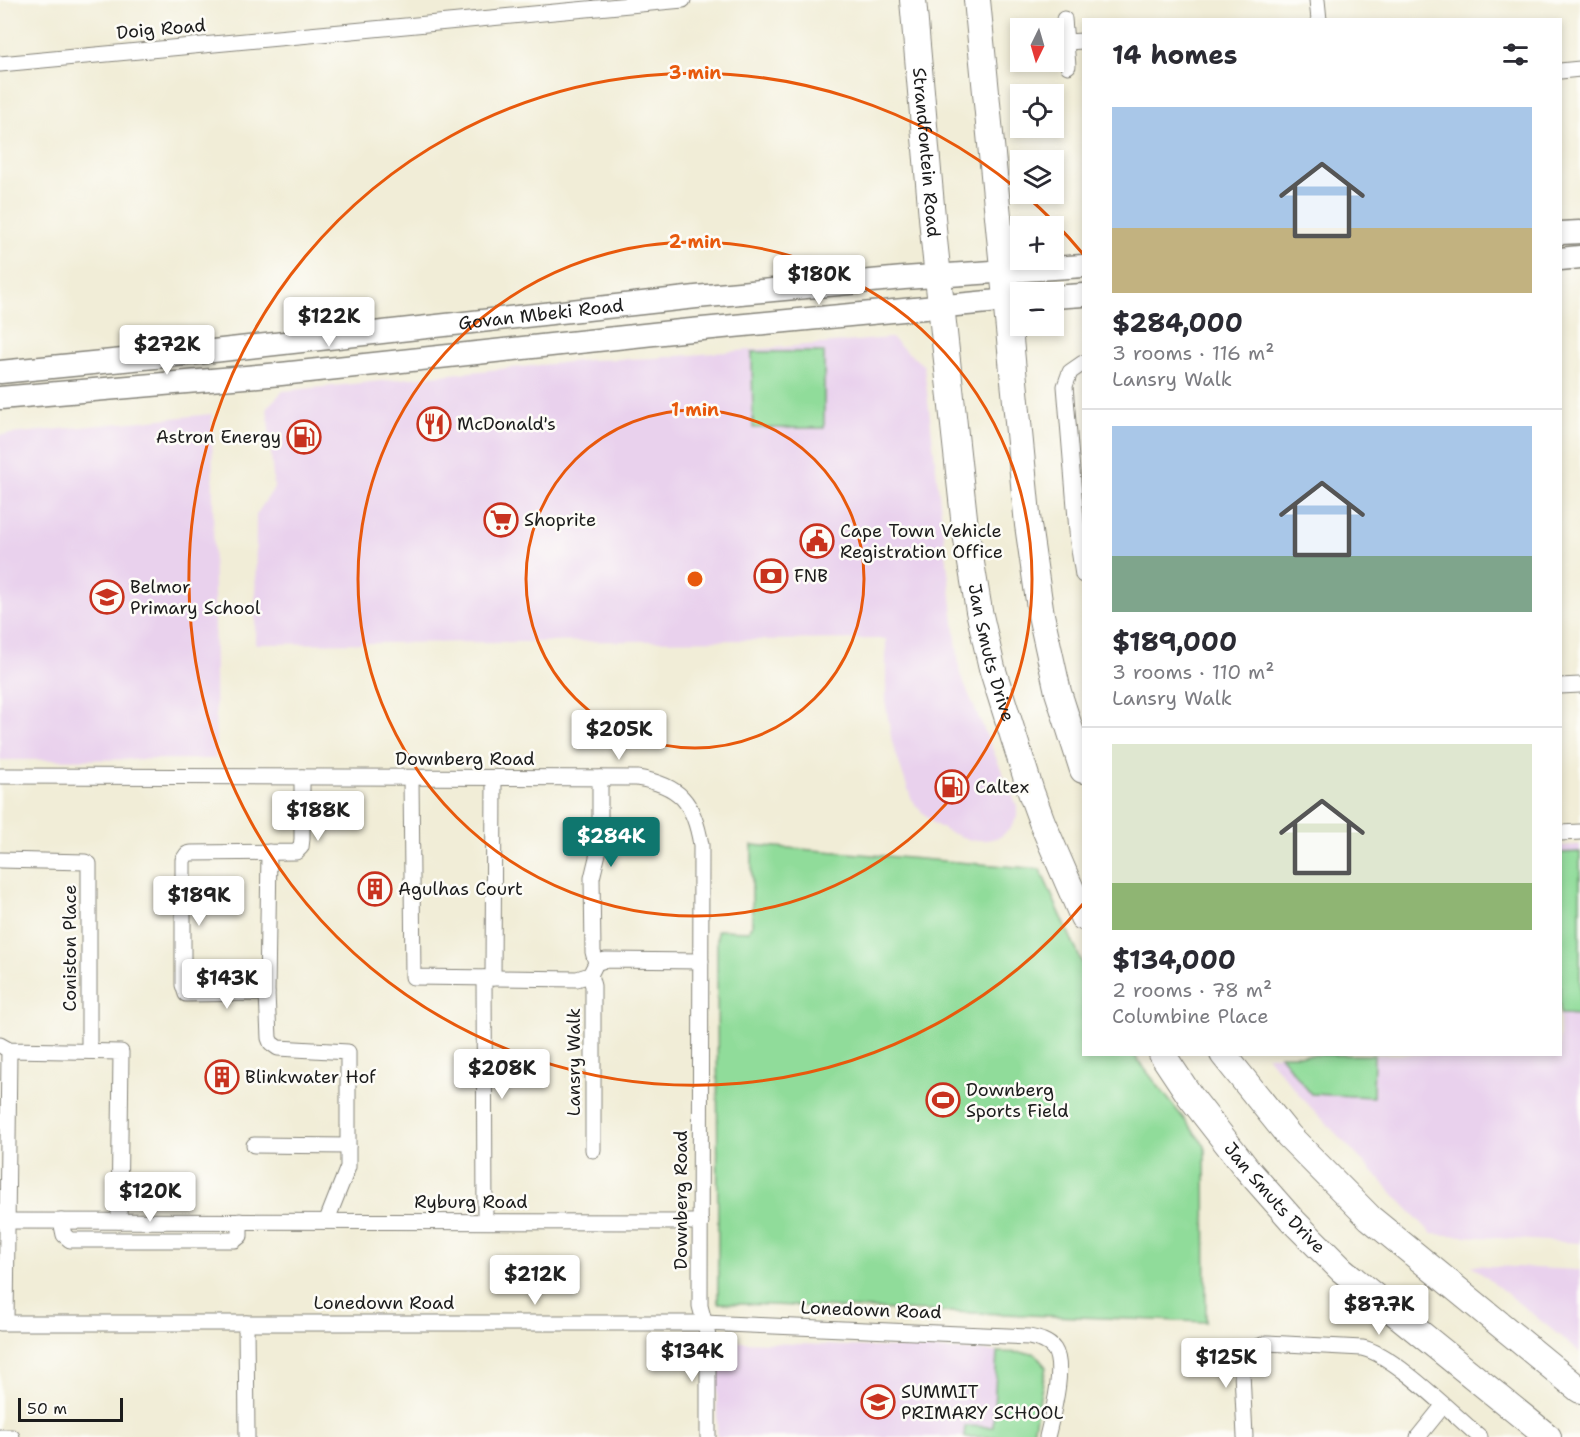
<!DOCTYPE html>
<meta charset="utf-8">
<style>
body{margin:0;font-family:"Shantell Sans",sans-serif;background:#f2f2f3;color:#2b2b33;height:100vh;display:flex;flex-direction:column;font-size:22px;white-space:nowrap}
*{box-sizing:border-box;margin:0}
p{font-size:20px;color:#7c7c81}
.icon{flex:none;width:33px;height:33px;fill:none;stroke:currentColor;stroke-width:2;stroke-linecap:round;stroke-linejoin:round}
.map{position:relative;flex:1;overflow:hidden}
.drawer{position:absolute;left:1082px;top:18px;width:480px;height:1038px;display:flex;flex-direction:column;background:#fff;border-radius:0px;box-shadow:0 3px 9px #0003}
.drawer>*{flex:none}
.needle{width:39px;rotate:185deg}
.buttons{position:absolute;left:1010px;top:18px;display:grid;gap:12px}
.buttons a{display:grid;place-items:center;width:54px;height:54px;border-radius:0px;background:#fff;box-shadow:0 3px 9px #0003;font-size:30px}
.scale{position:absolute;left:18px;bottom:15px;width:105px;box-sizing:border-box;padding-left:6px;border:3px solid #1c1c1c;border-top:0;font-size:16px;line-height:21px;white-space:nowrap;color:#1c1c1c;-webkit-text-stroke:4px #fdfcf7;paint-order:stroke}
.price{position:absolute;translate:-50% -51px;padding:0 14px;border-radius:6px;background:#fff;color:#222;font-size:20px;line-height:39px;filter:drop-shadow(0 2px 3px #0008)}
.price::after{content:'';position:absolute;left:50%;top:36px;width:18px;height:14px;margin-left:-9px;background:inherit;clip-path:polygon(0 0,100% 0,50% 100%)}
.price.on{background:#0f766e;color:#fff}
ul{padding:0;list-style:none}
li{display:grid;align-content:center;gap:12px;height:318px;padding:0 30px}
li+li{border-top:2px solid #e1e1e2}
li span{display:grid;place-items:center;height:186px;border-radius:0px;color:#555}
li>.icon{margin-inline-start:auto}
span .icon{width:108px;height:108px;fill:#fffc;stroke-width:1}
li b{font-size:26px}
h2{display:flex;justify-content:space-between;align-items:center;height:72px;padding:0 30px;font-size:26px}
.map>svg:first-child{display:block}
.built{fill:#e9d1ed}
.green{fill:#90dc9a;stroke:#567c5b;stroke-width:1.5}
.lines{fill:none;stroke-linecap:round;stroke-linejoin:round}
.minor-casing{stroke:#86847a;stroke-width:17}
.secondary-casing{stroke:#86847a;stroke-width:25}
.primary-casing{stroke:#86847a;stroke-width:28}
.minor{stroke:#fff;stroke-width:15}
.secondary{stroke:#fff;stroke-width:22}
.primary{stroke:#fff;stroke-width:26}
.ring{fill:none;stroke:#e8590c;stroke-width:3}
.labels{text-anchor:middle;dominant-baseline:central;stroke-width:5;stroke-linejoin:round;paint-order:stroke}
.street-label{font-size:18px;fill:#1c1c1c;stroke:#fdfcf7}
.poi-label{font-size:18px;fill:#1c1c1c;stroke:#fdfcf7;text-anchor:start}
.centre{fill:#e8590c;stroke:#fdfcf7;stroke-width:3}
.ring-label{font-size:18px;text-anchor:middle;font-weight:bold;fill:#e8590c;stroke:#fdfcf7;stroke-width:5;stroke-linejoin:round;paint-order:stroke}
</style>
<div class="map">
<svg width="1580" height="1437" viewBox="0 0 1580 1437">
<rect width="100%" height="100%" fill="#fdfcf7"/>
<filter id="ink" filterUnits="userSpaceOnUse"><feTurbulence type="fractalNoise" baseFrequency=".0167" numOctaves="2"/><feDisplacementMap in="SourceGraphic" scale="12" xChannelSelector="R" yChannelSelector="G"/><feConvolveMatrix kernelMatrix="1 2 1 2 8 2 1 2 1" color-interpolation-filters="sRGB"/></filter>
<filter id="wash" filterUnits="userSpaceOnUse"><feTurbulence type="fractalNoise" baseFrequency=".008" numOctaves="4" result="noise"/><feDisplacementMap in="SourceGraphic" scale="24" xChannelSelector="R" yChannelSelector="G"/><feGaussianBlur stdDeviation="1.35" result="paint"/><feColorMatrix in="noise" values="0 0 0 0 0 0 0 0 0 0 0 0 0 0 0 0 0 1.4 0 .05"/><feComposite in="paint" operator="in"/></filter>
<g filter="url(#wash)">
<rect width="100%" height="100%" fill="#f1edd7"/>
<g class="built">
<polygon points="891,338 924,366 960,674 1017,806 1017,817 1010,829 1000,837 987,840 971,840 948,832 933,823 917,807 911,798 892,742 886,706 886,639 255,644 256,515 274,488 267,407 283,391 589,360 655,358"/>
<polygon points="212,414 216,759 0,760 0,435"/>
<polygon points="1580,845 1580,1243 1432,1234 1302,1098 1266,1055 1560,1054 1560,846"/>
<polygon points="1471,1265 1580,1270 1580,1353 1576,1349"/>
<polygon points="717,1341 1034,1353 1046,1367 1032,1437 717,1437"/>
</g>
<g class="green">
<polygon points="752,352 824,352 824,428 753,428"/>
<polygon points="752,845 1040,869 1083,965 1083,1054 1134,1055 1205,1146 1206,1322 718,1303 717,930 749,931 750,927 752,927"/>
<polygon points="1580,852 1580,1015 1560,1014 1560,853"/>
<polygon points="1280,1055 1374,1055 1373,1097 1311,1094"/>
<polygon points="997,1352 1034,1353 1046,1367 1032,1437 964,1437 965,1426 993,1427"/>
</g>
</g>
<g filter="url(#ink)">
<g class="lines">
<g class="minor-casing">
<g id="minor">
<polyline points="1317,0 1319,20"/>
<polyline points="1064,19 1068,66"/>
<polyline points="1066,42 1083,41"/>
<polyline points="0,64 683,0"/>
<polyline points="1560,71 1580,69"/>
<polyline points="1083,363 1070,372 1065,386 1078,543 1083,575"/>
<polyline points="1560,686 1580,685"/>
<path d="M0 776 637 778C680 785 694 802 701 845L700 1306 708 1336V1437"/>
<polyline points="411,778 413,977 577,979 590,975 596,963 605,960 701,961"/>
<polyline points="1560,833 1580,832"/>
<polyline points="269,852 267,993 269,1038 271,1043 278,1048 348,1052 348,1167 327,1220"/>
<polyline points="0,860 85,862 89,864 89,1051"/>
<polyline points="596,963 593,952 592,878 600,845 600,778"/>
<polyline points="590,975 593,986 593,1150"/>
<polyline points="484,978 485,1221"/>
<polyline points="493,978 494,779"/>
<polyline points="267,993 186,994 183,985 183,860 187,854 191,853 296,852 301,847 302,839 302,777"/>
<polyline points="0,1045 9,1050 121,1052 119,1221"/>
<polyline points="254,1145 348,1146"/>
<polyline points="0,1221 701,1222"/>
<polyline points="61,1221 64,1235 70,1240 235,1240 240,1236 240,1221"/>
<polyline points="6,1322 9,1050"/>
<path d="M0 1323H704L1029 1337C1038 1339 1048 1341 1054 1349 1066 1367 1052 1416 1047 1437"/>
<polyline points="246,1323 247,1437"/>
<polyline points="0,1437 12,1437"/>
<path d="M1245 1437 1242 1372 1250 1350 1267 1343 1362 1348C1392 1353 1454 1415 1480 1437"/>
<polyline points="1418,1437 1443,1406"/>
</g>
</g>
<g class="secondary-casing">
<g id="secondary">
<polyline points="1560,233 1580,232"/>
<polyline points="1560,259 1580,257"/>
<polyline points="1053,297 1083,295"/>
<path id="s1" d="M0 372 195 353 696 297 904 278 1083 266"/>
<polyline points="0,398 281,374 681,331 1020,299"/>
</g>
</g>
<g class="primary-casing">
<g id="primary">
<path id="s2" d="M913 0 934 240 965 527 979 611 992 668 1031 792 1042 822 1083 917"/>
<polyline points="977,0 1028,525 1041,615 1058,692 1083,770"/>
<path id="s3" d="M1162 1054 1190 1096 1247 1169 1292 1220 1342 1270 1548 1437"/>
<polyline points="1223,1054 1289,1136 1370,1218 1580,1390"/>
</g>
</g>
<use href="#minor" class="minor"/>
<use href="#secondary" class="secondary"/>
<use href="#primary" class="primary"/>
</g>
</g>
<g class="ring">
<circle cx="695" cy="579" r="169"/>
<circle cx="695" cy="579" r="337"/>
<path d="M1083 904A506 506 0 1 1 1017 189M1024 194A506 506 0 0 1 1083 254"/>
</g>
<defs>
<g id="restaurant-ring" transform="scale(1.725)"><circle r="9.5" fill="#fdfcf7" stroke="#c8321e" stroke-width="1.5"/><path d="M-5-6h1v4h1v-4h1v4h1v-4h1v5L-1.5 .5V6h-2V.5L-5-1ZM5-6V6H3V1.5H1.5Q1.5-4 5-6Z" fill="#c8321e"/></g>
<g id="fuel-ring" transform="scale(1.725)"><circle r="9.5" fill="#fdfcf7" stroke="#c8321e" stroke-width="1.5"/><path d="M-5.5-6h7V0h2V4h1.3V-2.5L3-4.5l.8-.8L6-3V5H2.5V1h-1V6h-7ZM-4.2-4.7v3.2H.2V-4.7Z" fill="#c8321e"/></g>
<g id="supermarket-ring" transform="scale(1.725)"><circle r="9.5" fill="#fdfcf7" stroke="#c8321e" stroke-width="1.5"/><path d="M-6-5.5h2.5l.6 2H6L4.5 2H-2.5L-4.4-4H-6ZM-1.5 3.2a1.3 1.3 0 1 0 .1 0ZM3 3.2a1.3 1.3 0 1 0 .1 0Z" fill="#c8321e"/></g>
<g id="civic-ring" transform="scale(1.725)"><circle r="9.5" fill="#fdfcf7" stroke="#c8321e" stroke-width="1.5"/><path d="M-.6-6.5H3V-4.5H.6V-3L4-1V1h2V6H-6V1h2V-1L-.6-3ZM-1.2 2.5V6h2.4V2.5Z" fill="#c8321e"/></g>
<g id="bank-ring" transform="scale(1.725)"><circle r="9.5" fill="#fdfcf7" stroke="#c8321e" stroke-width="1.5"/><path d="M-6-4H6V4H-6ZM0-2.3a2.3 2.3 0 1 0 0 4.6a2.3 2.3 0 1 0 0-4.6Z" fill="#c8321e"/></g>
<g id="school-ring" transform="scale(1.725)"><circle r="9.5" fill="#fdfcf7" stroke="#c8321e" stroke-width="1.5"/><path d="M0-5L7-2L0 1L-7-2ZM-4 1L0 2.5L4 1V4Q0 6-4 4Z" fill="#c8321e"/></g>
<g id="building-ring" transform="scale(1.725)"><circle r="9.5" fill="#fdfcf7" stroke="#c8321e" stroke-width="1.5"/><path d="M-4-6H4V6H1V3H-1V6H-4ZM-2.5-4.3h1.7v1.8h-1.7ZM.8-4.3h1.7v1.8H.8ZM-2.5-1h1.7V.8h-1.7ZM.8-1h1.7V.8H.8Z" fill="#c8321e"/></g>
<g id="stadium-ring" transform="scale(1.725)"><circle r="9.5" fill="#fdfcf7" stroke="#c8321e" stroke-width="1.5"/><path d="M0-5a6.5 5 0 1 0 0 10a6.5 5 0 1 0 0-10ZM-3.5-1.8h7v3.6h-7Z" fill="#c8321e"/></g>
</defs>
<g fill-rule="evenodd">
<use href="#restaurant-ring" x="434" y="424"/>
<use href="#fuel-ring" x="304" y="437"/>
<use href="#supermarket-ring" x="501" y="520"/>
<use href="#civic-ring" x="817" y="541"/>
<use href="#bank-ring" x="771" y="576"/>
<use href="#school-ring" x="107" y="597"/>
<use href="#fuel-ring" x="952" y="787"/>
<use href="#building-ring" x="375" y="889"/>
<use href="#building-ring" x="222" y="1077"/>
<use href="#stadium-ring" x="943" y="1100"/>
<use href="#school-ring" x="878" y="1402"/>
</g>
<g class="labels">
<g class="street-label">
<text transform="translate(161 29) rotate(-5)">Doig Road</text>
<text stroke="none"><textPath href="#s2" startOffset="153">Strandfontein Road</textPath></text>
<text stroke="none"><textPath href="#s1" startOffset="544">Govan Mbeki Road</textPath></text>
<text stroke="none"><textPath href="#s2" startOffset="658">Jan Smuts Drive</textPath></text>
<text x="465" y="759">Downberg Road</text>
<text transform="translate(70 948) rotate(-90)">Coniston Place</text>
<text transform="translate(574 1062) rotate(-90)">Lansry Walk</text>
<text stroke="none"><textPath href="#s3" startOffset="183">Jan Smuts Drive</textPath></text>
<text transform="translate(681 1200) rotate(-90)">Downberg Road</text>
<text x="471" y="1202">Ryburg Road</text>
<text x="384" y="1303">Lonedown Road</text>
<text transform="translate(871 1310) rotate(2)">Lonedown Road</text>
</g>
<g class="poi-label">
<text x="457" y="424">McDonald's</text>
<text x="281" y="437" text-anchor="end">Astron Energy</text>
<text x="524" y="520">Shoprite</text>
<text x="840" y="531">Cape Town Vehicle<tspan x="840" dy="21">Registration Office</tspan></text>
<text x="794" y="576">FNB</text>
<text x="130" y="587">Belmor<tspan x="130" dy="21">Primary School</tspan></text>
<text x="975" y="787">Caltex</text>
<text x="398" y="889">Agulhas Court</text>
<text x="245" y="1077">Blinkwater Hof</text>
<text x="966" y="1090">Downberg<tspan x="966" dy="21">Sports Field</tspan></text>
<text x="901" y="1392">SUMMIT<tspan x="901" dy="21">PRIMARY SCHOOL</tspan></text>
</g>
</g>
<circle cx="695" cy="579" r="9" class="centre"/>
<g class="ring-label">
<text x="695" y="79">3 min</text>
<text x="695" y="248">2 min</text>
<text x="695" y="416">1 min</text>
</g>
</svg>
<div class="buttons">
<a><svg class="needle" viewBox="-14 -14 28 28"><path d="M0-13l5 13h-10z" fill="#e53935"/><path d="M0 13l5-13h-10z" fill="#7c7c81"/></svg></a>
<a><svg class="icon" aria-label="locate" viewBox="0 0 24 24"><circle cx="12" cy="12" r="6"/><path d="M12 2v4M12 18v4M2 12h4M18 12h4"/></svg></a>
<a><svg class="icon" aria-label="layers" viewBox="0 0 24 24"><path d="M12 4l9 5-9 5-9-5zM3 14l9 5 9-5"/></svg></a>
<a>+</a>
<a>−</a>
</div>
<div class="scale">50 m</div>
<b class="price" style="left:819px;top:306px">$180K</b>
<b class="price" style="left:329px;top:348px">$122K</b>
<b class="price" style="left:167px;top:376px">$272K</b>
<b class="price" style="left:619px;top:761px">$205K</b>
<b class="price" style="left:318px;top:842px">$188K</b>
<b class="price on" style="left:611px;top:868px">$284K</b>
<b class="price" style="left:199px;top:927px">$189K</b>
<b class="price" style="left:227px;top:1010px">$143K</b>
<b class="price" style="left:502px;top:1100px">$208K</b>
<b class="price" style="left:150px;top:1223px">$120K</b>
<b class="price" style="left:535px;top:1306px">$212K</b>
<b class="price" style="left:1379px;top:1336px">$87.7K</b>
<b class="price" style="left:692px;top:1383px">$134K</b>
<b class="price" style="left:1226px;top:1389px">$125K</b>
<section class="drawer">
<h2>14 homes<svg class="icon" aria-label="filters" viewBox="0 0 24 24"><path d="M4 7h16M4 17h16"/><circle cx="9" cy="7" r="2"/><circle cx="15" cy="17" r="2"/></svg></h2>
<ul>
<li><span style="background:linear-gradient(#a9c7e8 65%,#c2b280 0)"><svg class="icon" aria-label="home" viewBox="0 0 24 24"><path d="M3 11l9-7 9 7M6 9v11h12V9"/></svg></span><div><b>$284,000</b><p>3 rooms · 116 m²</p><p>Lansry Walk</p></div></li>
<li><span style="background:linear-gradient(#a9c7e8 70%,#7fa58c 0)"><svg class="icon" aria-label="home" viewBox="0 0 24 24"><path d="M3 11l9-7 9 7M6 9v11h12V9"/></svg></span><div><b>$189,000</b><p>3 rooms · 110 m²</p><p>Lansry Walk</p></div></li>
<li><span style="background:linear-gradient(#dfe7d0 75%,#8fb573 0)"><svg class="icon" aria-label="home" viewBox="0 0 24 24"><path d="M3 11l9-7 9 7M6 9v11h12V9"/></svg></span><div><b>$134,000</b><p>2 rooms · 78 m²</p><p>Columbine Place</p></div></li>
</ul>
</section>
</div>
